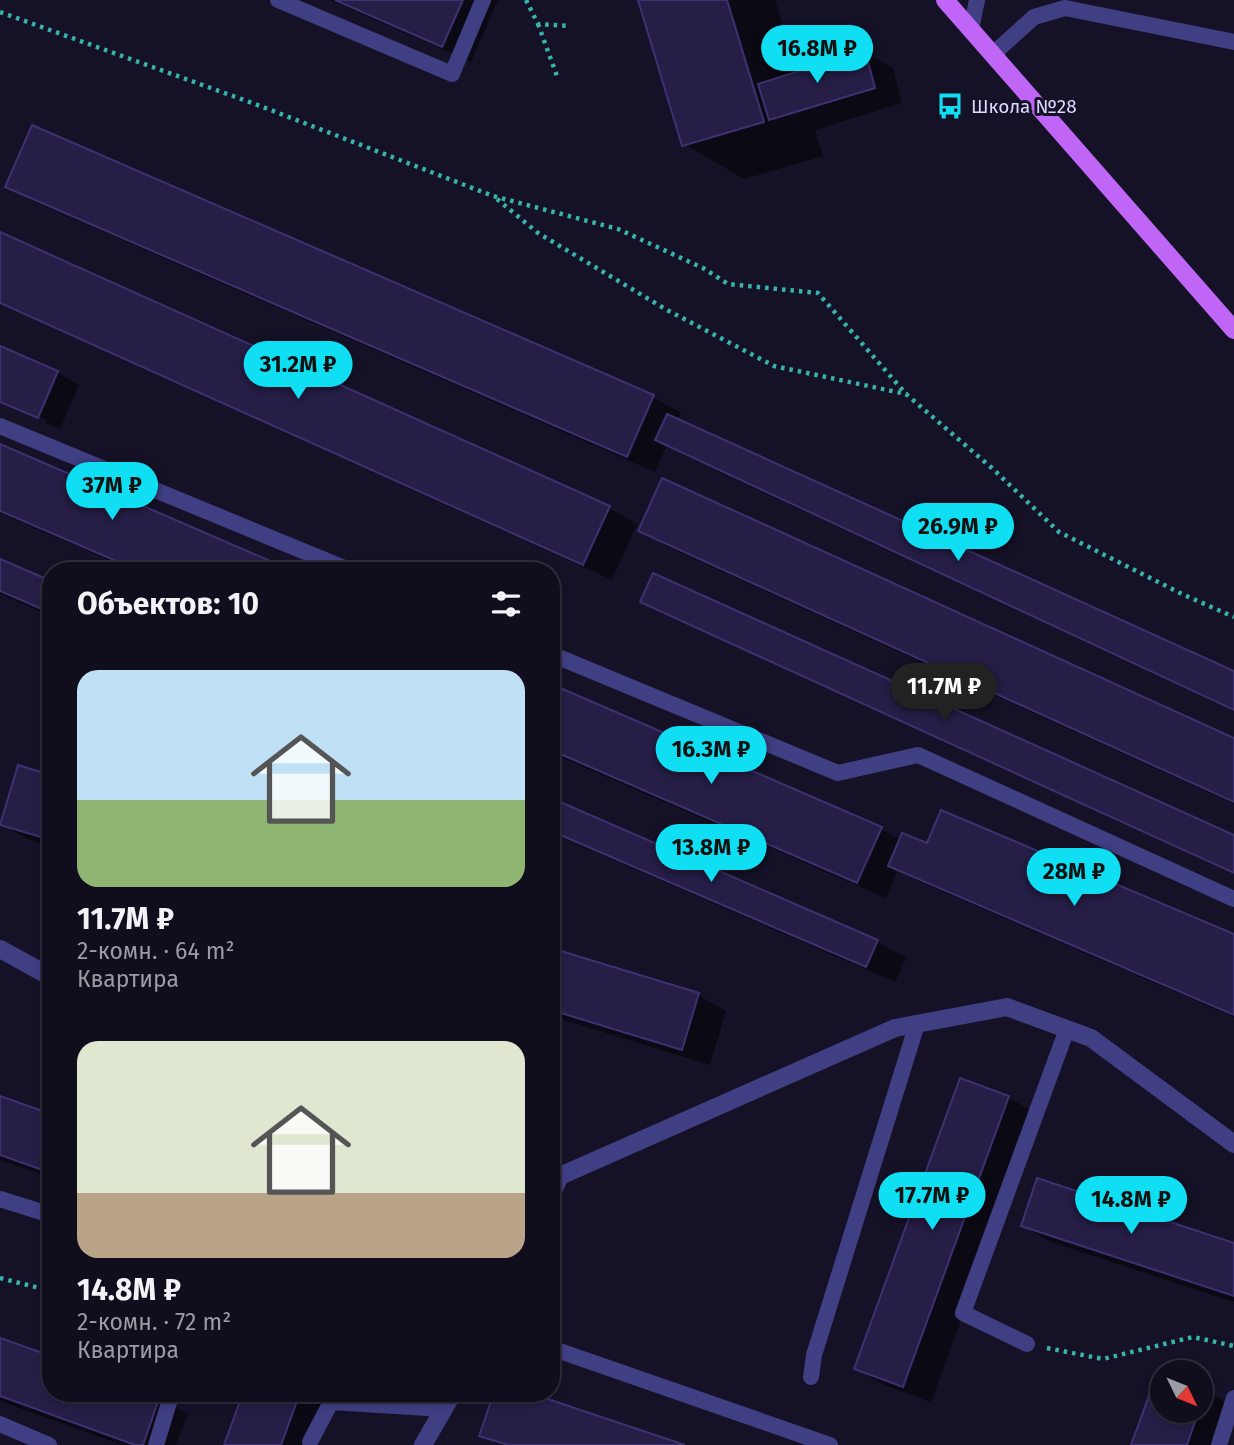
<!DOCTYPE html>
<html lang="ru">
<meta charset="utf-8">
<style>
body{margin:0;font-family:"Fira Sans",sans-serif;background:#191626;color:#f1f3f6;height:100vh;display:flex;flex-direction:column;font-size:26px;white-space:nowrap}
*{box-sizing:border-box;margin:0}
p{font-size:23px;color:#9c9ca4}
.icon{flex:none;width:38px;height:38px;fill:none;stroke:currentColor;stroke-width:2;stroke-linecap:round;stroke-linejoin:round}
.map{position:relative;flex:1;overflow:hidden}
.side{position:absolute;left:42px;top:562px;width:518px;height:840px;display:flex;flex-direction:column;background:#100d1d;border-radius:28px;box-shadow:0 4px 10px #0003,0 0 0 2px #302d3b}
.side>*{flex:none}
.needle{width:46px;rotate:133deg}
.tools{position:absolute;left:1150px;top:1360px;display:grid;gap:14px}
.tools a{display:grid;place-items:center;width:63px;height:63px;border-radius:50%;background:#100d1d;box-shadow:0 4px 10px #0003,0 0 0 2px #302d3b;font-size:35px}
.price{position:absolute;translate:-50% -60px;padding:0 16px;border-radius:24px;background:#0fdef3;color:#111;font-size:23px;line-height:46px;filter:drop-shadow(0 2px 4px #0008)}
.price::after{content:'';position:absolute;left:50%;top:42px;width:21px;height:16px;margin-left:-10px;background:inherit;clip-path:polygon(0 0,100% 0,50% 100%)}
.price.active{background:#222;color:#fff}
ul{padding:0;list-style:none}
li{display:grid;align-content:center;gap:14px;height:371px;padding:0 35px}
li span{display:grid;place-items:center;height:217px;border-radius:21px;color:#555}
li>.icon{margin-inline-start:auto}
span .icon{width:126px;height:126px;fill:#fffc;stroke-width:1}
li b{font-size:30px}
h2{display:flex;justify-content:space-between;align-items:center;height:84px;padding:0 35px;font-size:30px}
.map>svg:first-child{display:block}
.shadow{fill:#0007}
.building{fill:#261e47;stroke:#3e3172;stroke-width:2}
.lines{fill:none;stroke-linecap:round;stroke-linejoin:round}
.path{stroke:#36b4ab;stroke-width:4.5;stroke-dasharray:3.5 5;stroke-linecap:butt}
.service{stroke:#413f84;stroke-width:16}
.minor{stroke:#413f84;stroke-width:18}
.primary{stroke:#c066f7;stroke-width:18}
.labels{text-anchor:middle;dominant-baseline:central;stroke-width:6;stroke-linejoin:round;paint-order:stroke}
.poi-label{font-size:19px;fill:#ddd9fd;stroke:#151127;text-anchor:start}
</style>
<div class="map">
<svg width="1234" height="1445" viewBox="0 0 1234 1445">
<rect width="100%" height="100%" fill="#151127"/>
<g class="shadow">
<polygon points="330,0 498,0 471,62"/>
<polygon points="640,0 775,0 798,73 865,52 893,68 902,103 815,130 823,156 744,179 684,144"/>
<polygon points="7,186 653,397 681,413 678,421 1234,673 1234,711 685,456 667,445 655,472 35,202"/>
<polygon points="0,234 609,508 637,524 612,580 0,304"/>
<polygon points="0,348 58,373 79,385 60,429 45,423 47,420 0,400"/>
<polygon points="0,446 286,570 132,570 0,513"/>
<polygon points="640,530 1234,740 1234,804 668,547"/>
<polygon points="0,561 51,583 51,616 0,594"/>
<polygon points="643,601 1234,837 1234,874 671,617"/>
<polygon points="551,686 881,829 901,840 928,845 1234,936 1234,1017 918,881 898,870 886,898 551,753"/>
<polygon points="51,777 51,846 30,840 1,824"/>
<polygon points="551,800 878,942 906,958 895,982 551,833"/>
<polygon points="551,950 698,995 726,1011 710,1065 551,1016"/>
<polygon points="1008,1097 1036,1114 931,1402 884,1385 856,1369"/>
<polygon points="0,1098 51,1115 51,1178 0,1160"/>
<polygon points="1023,1226 1234,1244 1234,1302 1051,1242"/>
<polygon points="0,1340 51,1393 148,1393 188,1414 176,1445 122,1445 0,1401"/>
<polygon points="1162,1374 1162,1410 1200,1410 1200,1388 1234,1406 1220,1445 1133,1445"/>
<polygon points="244,1393 325,1393 306,1445 225,1445"/>
<polygon points="495,1393 525,1393 680,1445 499,1445 482,1435"/>
</g>
<g class="building">
<polygon points="335,0 463,0 442,47"/>
<polygon points="638,0 727,0 764,122 682,146"/>
<polygon points="865,50 875,88 769,120 758,84"/>
<polygon points="32,125 654,395 627,457 5,187"/>
<polygon points="0,232 610,506 583,565 0,303"/>
<polygon points="0,346 58,371 38,418 0,402"/>
<polygon points="667,414 1234,671 1234,710 655,440"/>
<polygon points="0,444 291,570 137,570 0,511"/>
<polygon points="662,478 1234,738 1234,802 638,531"/>
<polygon points="0,559 51,581 51,613 0,591"/>
<polygon points="653,573 1234,835 1234,873 640,602"/>
<polygon points="551,684 882,827 857,883 551,750"/>
<polygon points="18,765 51,775 51,840 0,825"/>
<polygon points="551,798 878,940 866,967 551,831"/>
<polygon points="941,810 1234,934 1234,1015 888,866 902,833 927,843"/>
<polygon points="551,948 699,993 682,1050 551,1010"/>
<polygon points="960,1078 1009,1096 903,1387 854,1369"/>
<polygon points="0,1096 51,1114 51,1173 0,1155"/>
<polygon points="1037,1178 1234,1243 1234,1296 1021,1226"/>
<polygon points="0,1338 51,1356 51,1393 153,1393 160,1396 143,1445 135,1445 0,1396"/>
<polygon points="1158,1371 1162,1373 1162,1410 1199,1410 1187,1445 1131,1445"/>
<polygon points="243,1393 300,1393 281,1445 224,1445"/>
<polygon points="494,1393 530,1393 685,1445 508,1445 479,1436"/>
</g>
<g class="lines">
<g class="path">
<polyline points="526,0 538,24 570,26"/>
<polyline points="0,12 255,104 493,196 618,229 703,268 728,284 818,293 906,394"/>
<polyline points="538,24 557,76"/>
<polyline points="497,199 538,233 667,310 774,366 906,394 993,469 1059,532 1182,594 1234,617"/>
<polyline points="0,1278 51,1291"/>
<polyline points="1047,1348 1103,1359 1193,1337 1234,1346"/>
</g>
<g class="service">
<polyline points="278,0 452,74 483,0"/>
<polyline points="971,30 977,0"/>
<polyline points="993,54 1034,17 1065,8 1234,42"/>
<polyline points="0,426 349,570"/>
<polyline points="551,654 838,773 918,755 1234,899"/>
<polyline points="0,1199 51,1215"/>
<polyline points="1027,1344 963,1313 1067,1029"/>
<polyline points="551,1348 830,1445"/>
<polyline points="811,1377 814,1355 917,1024"/>
<polyline points="0,1424 49,1445"/>
<polyline points="310,1442 331,1402 444,1409"/>
<polyline points="156,1445 172,1393"/>
<polyline points="1219,1445 1234,1398"/>
</g>
<g class="minor">
<polyline points="0,949 51,977"/>
<polyline points="551,1177 560,1176 895,1028 1007,1007 1091,1038 1234,1144"/>
<polyline points="551,1195 560,1176"/>
<polyline points="423,1445 453,1393"/>
</g>
<polyline class="primary" points="945,0 1234,330"/>
</g>
<defs>
<g id="bus-bare" transform="scale(2.1)"><path d="M-5-6H5V4H4V6H2V4H-2V6H-4V4H-5ZM-3.5-4V0h7V-4ZM-3.5 1.2v1.5H-2V1.2ZM2 1.2v1.5H3.5V1.2Z" fill="#0fdef3" stroke="#151127" stroke-width="2.5" paint-order="stroke"/></g>
</defs>
<g fill-rule="evenodd">
<use href="#bus-bare" x="950" y="106"/>
</g>
<g class="labels">
<g class="poi-label">
<text x="971" y="106">Школа №28</text>
</g>
</g>
</svg>
<div class="tools">
<a><svg class="needle" viewBox="-14 -14 28 28"><path d="M0-13l5 13h-10z" fill="#e53935"/><path d="M0 13l5-13h-10z" fill="#9c9ca4"/></svg></a>
</div>
<b class="price" style="left:817px;top:85px">16.8M ₽</b>
<b class="price" style="left:298px;top:401px">31.2M ₽</b>
<b class="price" style="left:112px;top:522px">37M ₽</b>
<b class="price" style="left:958px;top:563px">26.9M ₽</b>
<b class="price active" style="left:944px;top:723px">11.7M ₽</b>
<b class="price" style="left:711px;top:786px">16.3M ₽</b>
<b class="price" style="left:711px;top:884px">13.8M ₽</b>
<b class="price" style="left:1074px;top:908px">28M ₽</b>
<b class="price" style="left:932px;top:1232px">17.7M ₽</b>
<b class="price" style="left:1131px;top:1236px">14.8M ₽</b>
<section class="side">
<h2>Объектов: 10<svg class="icon" aria-label="filters" viewBox="0 0 24 24"><path d="M4 7h16M4 17h16"/><circle cx="9" cy="7" r="2"/><circle cx="15" cy="17" r="2"/></svg></h2>
<ul>
<li><span style="background:linear-gradient(#bfe0f5 60%,#8fb573 0)"><svg class="icon" aria-label="home" viewBox="0 0 24 24"><path d="M3 11l9-7 9 7M6 9v11h12V9"/></svg></span><div><b>11.7M ₽</b><p>2-комн. · 64 m²</p><p>Квартира</p></div></li>
<li><span style="background:linear-gradient(#dfe7d0 70%,#b9a48a 0)"><svg class="icon" aria-label="home" viewBox="0 0 24 24"><path d="M3 11l9-7 9 7M6 9v11h12V9"/></svg></span><div><b>14.8M ₽</b><p>2-комн. · 72 m²</p><p>Квартира</p></div></li>
</ul>
</section>
</div>
